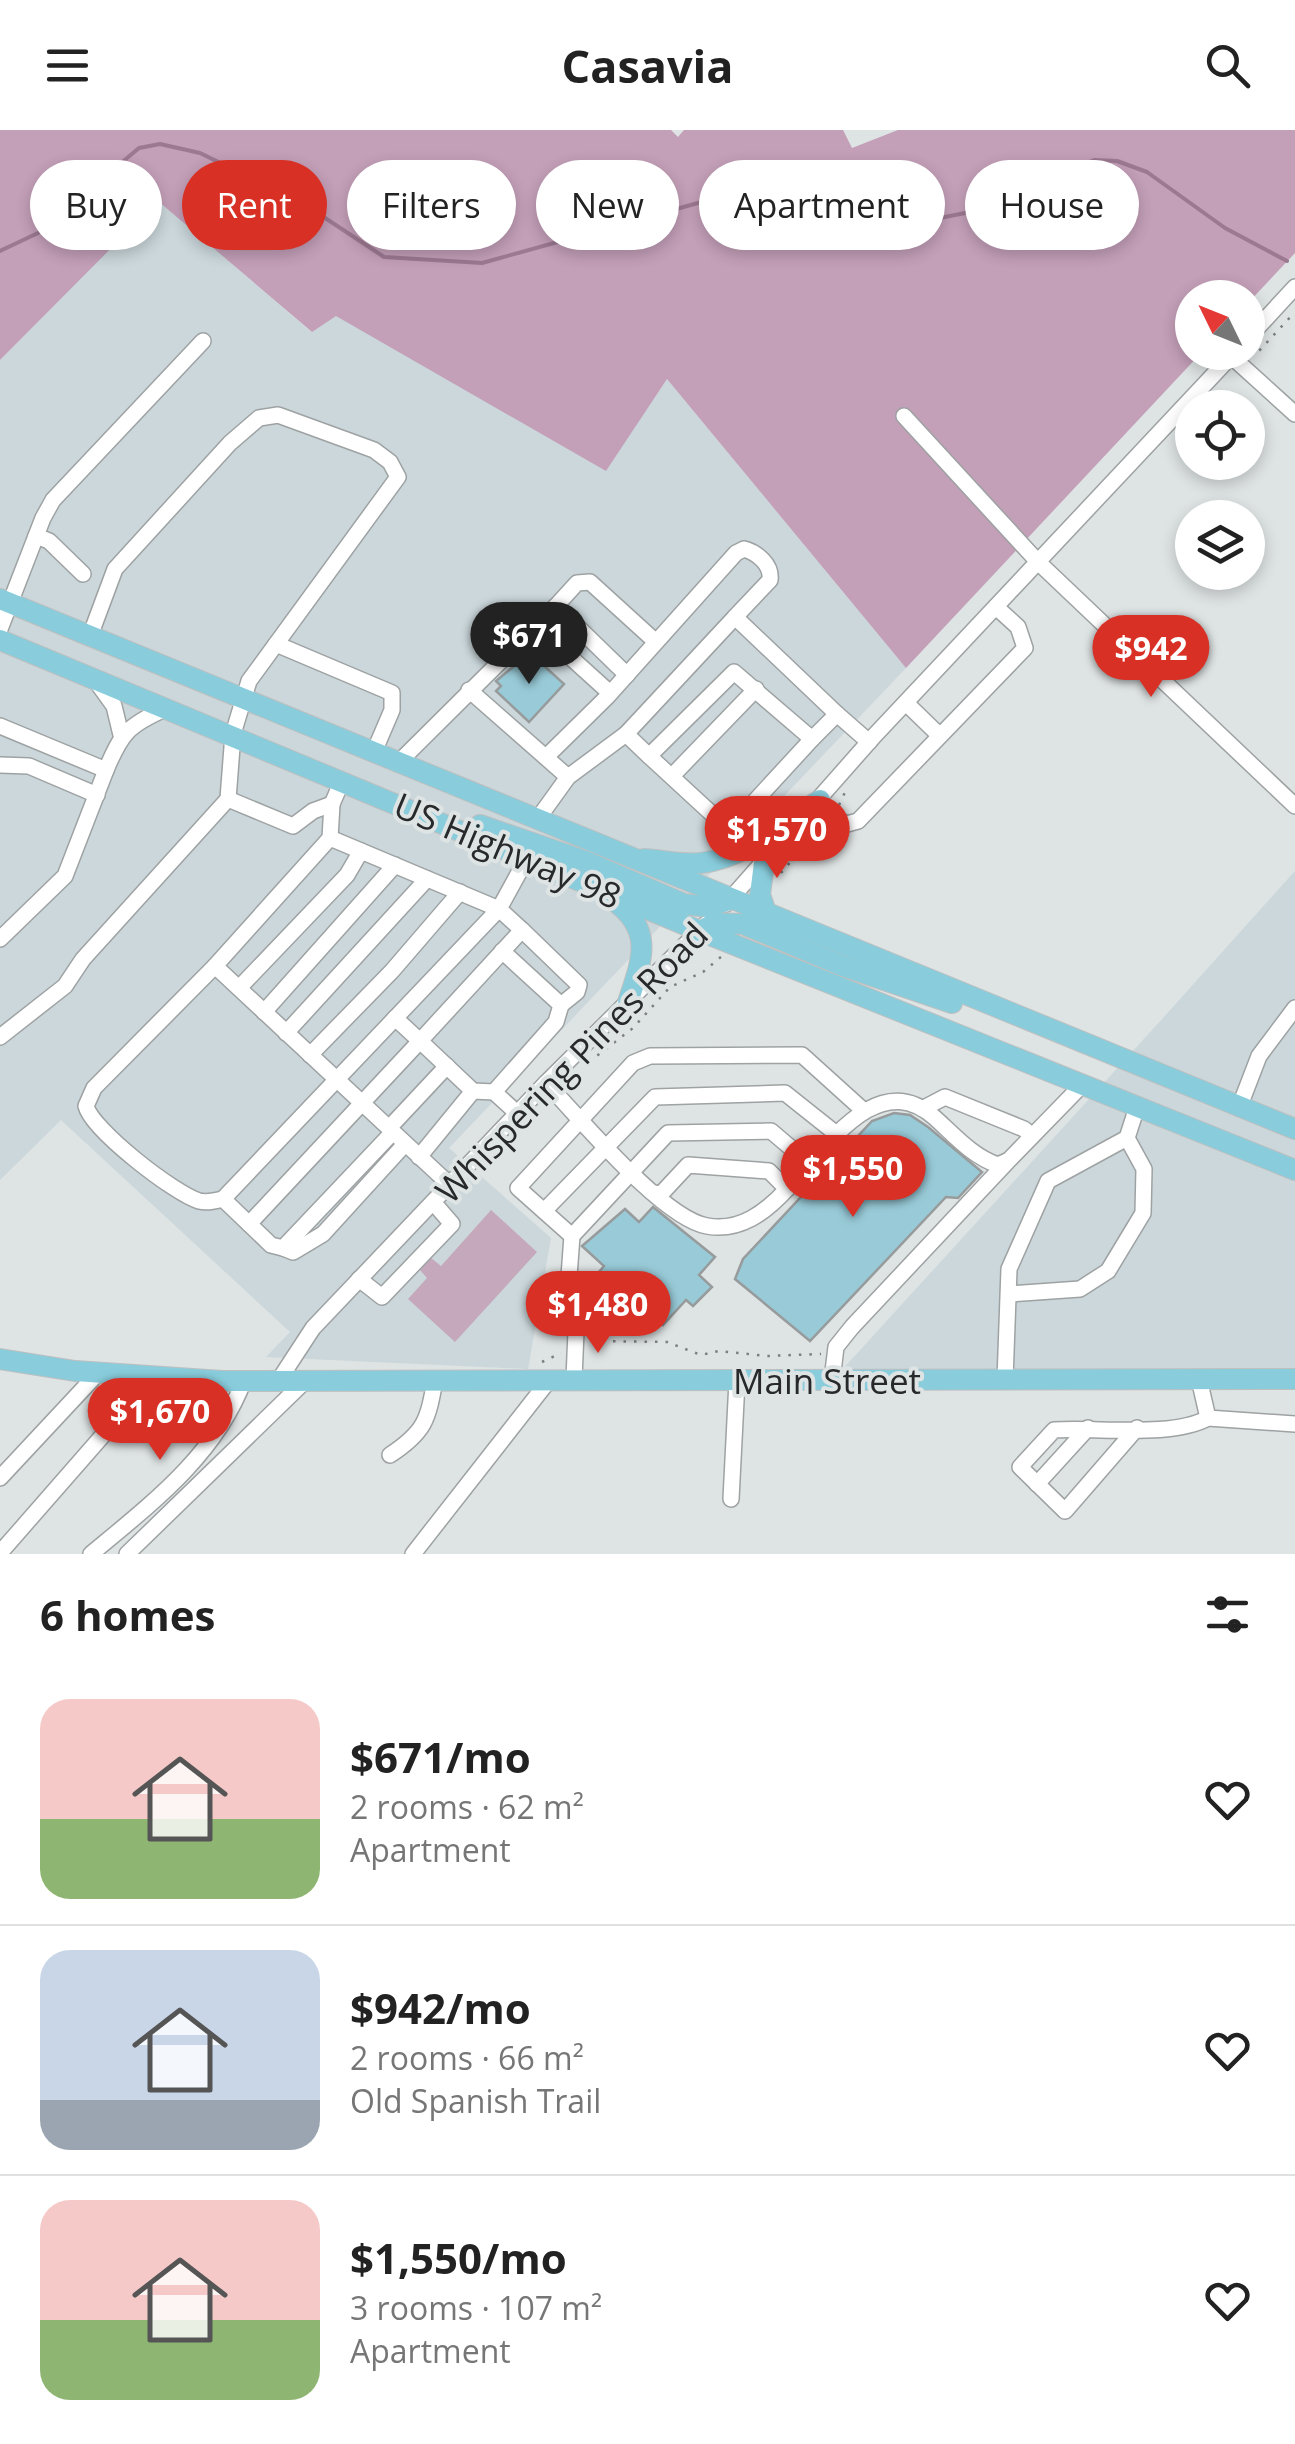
<!DOCTYPE html>
<meta charset="utf-8">
<style>
body{margin:0;font-family:"Open Sans",sans-serif;background:#f2f2f2;color:#222;height:100vh;display:flex;flex-direction:column;font-size:38px;white-space:nowrap}
*{box-sizing:border-box;margin:0}
p{font-size:32px;color:#767676}
.icon{flex:none;width:55px;height:55px;fill:none;stroke:currentColor;stroke-width:2;stroke-linecap:round;stroke-linejoin:round}
.map{position:relative;height:1424px;overflow:hidden}
.sheet{display:flex;flex-direction:column;background:#fff;flex:1}
.sheet>*{flex:none}
.top-card{position:absolute;left:30px;top:30px;width:1235px;height:90px;display:flex;gap:20px}
.needle{width:65px;rotate:313deg}
.fabs{position:absolute;left:1175px;top:150px;display:grid;gap:20px}
.fabs a{display:grid;place-items:center;width:90px;height:90px;border-radius:50%;background:#fff;box-shadow:0 5px 15px #0003;font-size:50px}
.price{position:absolute;translate:-50% -85px;padding:0 22px;border-radius:35px;background:#d93025;color:#fff;font-size:32px;line-height:65px;filter:drop-shadow(0 2px 5px #0008)}
.price::after{content:'';position:absolute;left:50%;top:60px;width:30px;height:22px;margin-left:-15px;background:inherit;clip-path:polygon(0 0,100% 0,50% 100%)}
.price.selected{background:#222;color:#fff}
ul{padding:0;list-style:none}
li{display:flex;align-items:center;gap:30px;height:250px;padding:0 40px}
li+li{border-top:2px solid #e0e0e0}
li span{display:grid;place-items:center;flex:none;width:280px;height:200px;border-radius:30px;color:#555}
li>.icon{margin-inline-start:auto}
span .icon{width:120px;height:120px;fill:#fffc;stroke-width:1}
li b{font-size:42px}
h2{display:flex;justify-content:space-between;align-items:center;height:120px;padding:0 40px;font-size:42px}
.pill{padding:0 35px;border-radius:45px;background:#fff;box-shadow:0 5px 15px #0003;font-size:35px;line-height:90px}
.pill.selected{background:#d93025;color:#fff}
header{display:flex;justify-content:space-between;align-items:center;height:130px;padding:0 40px;background:#fff;font-size:45px;font-weight:700}
.map>svg:first-child{display:block}
.built{fill:#cbd7db}
.green{fill:#c5a8bc}
.forest{fill:#c39fb8}
.lines{fill:none;stroke-linecap:round;stroke-linejoin:round}
.stream{stroke:#9c7991;stroke-width:4}
.building{fill:#98cad7;stroke:#979b9c;stroke-width:2.5}
.minor-casing{stroke:#9ea2a3;stroke-width:18}
.major-casing{stroke:#bebfbf;stroke-width:22}
.path{stroke:#7c7f80;stroke-width:2.5;stroke-dasharray:2.5 8;stroke-linecap:butt}
.minor{stroke:#fff;stroke-width:15}
.major{stroke:#89cddc;stroke-width:20}
.labels{text-anchor:middle;dominant-baseline:central;stroke-width:8;stroke-linejoin:round;paint-order:stroke}
.street-label{font-size:35px;fill:#27292a;stroke:#dee3e4}
</style>
<header><svg class="icon" aria-label="menu" viewBox="0 0 24 24"><path d="M4 6h16M4 12h16M4 18h16"/></svg>Casavia<svg class="icon" aria-label="search" viewBox="0 0 24 24"><circle cx="10" cy="10" r="6"/><path d="M15 15l6 6"/></svg></header>
<div class="map">
<svg width="1295" height="1424" viewBox="0 0 1295 1424">
<rect width="100%" height="100%" fill="#dee3e4"/>
<g class="built">
<polygon points="158,70 311,202 336,185 605,340 667,249 906,538 449,1018 551,1108 528,1239 266,1227 290,1202 61,990 0,1050 0,230"/>
<polygon points="1295,741 1295,1242 841,1241 1163,888"/>
</g>
<polygon class="green" points="491,1080 537,1122 455,1212 408,1169 427,1148 420,1140 431,1128 441,1136"/>
<polygon class="forest" points="0,0 671,0 678,7 684,0 843,0 852,18 898,0 1295,0 1295,123 1248,173 1248,168 1192,168 1192,222 1201,223 906,538 667,249 606,341 336,186 312,202 158,71 0,230"/>
<g class="lines">
<polyline class="stream" points="0,121 38,103 139,18 160,14 200,23 304,74 384,127 482,133 716,68 780,70 887,91 920,92 970,82 1094,30 1117,31 1147,42 1225,98 1287,131"/>
</g>
<g class="building">
<polygon points="530,523 564,554 529,592 496,561 501,556 496,551"/>
<polygon points="894,983 910,985 928,997 982,1042 958,1068 946,1067 810,1211 735,1149 743,1129 872,991"/>
<polygon points="653,1077 715,1127 699,1145 712,1157 693,1176 686,1170 663,1195 649,1183 632,1201 617,1188 635,1169 618,1154 607,1165 606,1175 582,1175 581,1151 593,1149 604,1136 582,1116 625,1079 639,1092"/>
</g>
<g class="lines">
<g class="minor-casing">
<g id="minor">
<polyline points="1248,208 1295,157"/>
<polyline points="1231,226 1295,284"/>
<polyline points="904,286 1038,432 1295,676"/>
<polyline points="36,406 49,411 83,444"/>
<polyline points="537,497 610,563"/>
<polyline points="0,499 43,388 53,370 203,211"/>
<polyline points="276,514 392,563 392,580 374,622"/>
<polyline points="627,545 556,476 577,453 590,452 656,512"/>
<polyline points="96,551 114,576 121,605"/>
<polyline points="469,560 568,647"/>
<polyline points="906,573 939,605"/>
<path d="M0 596 106 640C121 604 128 595 165 579"/>
<polyline points="626,604 735,487"/>
<polyline points="649,626 725,696 732,696 812,609"/>
<path d="M546 627 607 567 736 423 744 419C758 423 772 435 770 450L735 487 837 584"/>
<polyline points="398,633 556,476"/>
<polyline points="0,635 29,636 97,665"/>
<polyline points="672,646 756,559"/>
<polyline points="342,651 332,674 330,708 215,836 449,1054"/>
<polyline points="228,669 293,696 313,681 332,674"/>
<polyline points="820,670 830,686 847,694 858,691 1025,518 1018,497 996,477"/>
<polyline points="537,690 568,647 626,604 649,626 734,542 812,609 837,584 869,612"/>
<polyline points="330,708 499,779 223,1069 271,1115 283,1118 393,1002"/>
<polyline points="726,774 875,605 1235,222"/>
<polyline points="522,800 579,855 577,862 561,875"/>
<polyline points="0,809 65,746 106,640"/>
<path d="M215 836 94 958 86 976C92 1000 175 1064 199 1071 207 1073 215 1071 223 1069"/>
<polyline points="239,858 347,745 361,721"/>
<polyline points="264,882 395,735"/>
<polyline points="286,903 427,749"/>
<polyline points="0,907 65,856 83,829 228,669 233,604 249,551 398,347 390,332 374,320 278,285 259,288 230,313 115,439 90,506"/>
<polyline points="310,925 392,841 460,762"/>
<path d="M546 953C580 988 662 1088 707 1096 740 1102 766 1082 787 1059"/>
<polyline points="494,962 556,892 561,875 502,821"/>
<polyline points="924,978 945,967 1024,999 1032,1006"/>
<polyline points="1239,978 1259,926 1295,878"/>
<polyline points="517,983 494,962 473,961 420,911 522,800 499,779 527,728"/>
<polyline points="389,998 447,936"/>
<polyline points="419,1027 473,961"/>
<path d="M653 1063 661 1064 688 1035 769 1041 787 1059C826 1019 877 936 935 988 954 1005 973 1027 998 1035L1009 1030 1082 955"/>
<polyline points="544,1081 655,967 785,963 839,1006"/>
<polyline points="249,1094 420,911 395,888"/>
<polyline points="572,1106 518,1058 633,933 650,926 802,925 864,981"/>
<polyline points="283,1118 293,1122 323,1104 405,1014"/>
<polyline points="359,1149 382,1167 452,1094 433,1072"/>
<polyline points="1009,1164 1080,1159 1108,1141 1143,1083 1144,1039 1127,1008"/>
<polyline points="574,1249 576,1201 567,1173 572,1106 668,1003 771,1001 811,1035"/>
<polyline points="1199,1249 1208,1288 1295,1294"/>
<polyline points="279,1250 313,1198 546,953 706,794"/>
<polyline points="832,1250 836,1217 852,1197 1007,1032"/>
<polyline points="1005,1250 1009,1139 1048,1051 1127,1008 1137,977"/>
<path d="M1137 1298 1065 1381 1020 1337 1054 1300C1098 1297 1172 1308 1208 1288"/>
<path d="M390 1325C425 1302 428 1290 435 1250"/>
<polyline points="0,1348 98,1243"/>
<polyline points="1037,1354 1088,1298"/>
<polyline points="731,1369 737,1251"/>
<polyline points="0,1423 153,1248"/>
<path d="M91 1424C151 1374 216 1325 244 1250"/>
<polyline points="127,1424 306,1250"/>
<polyline points="413,1424 550,1249"/>
</g>
</g>
<g class="major-casing">
<g id="major">
<polyline points="0,469 1295,999"/>
<polyline points="0,510 700,801 1295,1040"/>
<polyline points="480,695 585,731 684,774 708,777 729,770"/>
<path d="M644 729C662 730 683 735 701 733 746 728 783 693 820 670"/>
<polyline points="764,733 760,765 767,785"/>
<path d="M613 770C655 800 642 830 628 872"/>
<polyline points="700,801 715,793 743,794 843,836 952,873"/>
<polyline points="0,1229 75,1241 222,1251 1295,1249"/>
</g>
</g>
<g class="path">
<polyline points="1250,225 1258,222 1295,182"/>
<polyline points="839,675 846,660"/>
<polyline points="781,743 821,696"/>
<polyline points="589,932 633,898 670,857 703,842 722,826"/>
<polyline points="592,1211 667,1212 701,1225 719,1221 767,1226 821,1224"/>
<polyline points="542,1232 561,1223"/>
</g>
<use href="#minor" class="minor"/>
<use href="#major" class="major"/>
</g>
<g class="labels">
<g class="street-label">
<text transform="translate(508 720) rotate(23)">US Highway 98</text>
<text transform="translate(571 932) rotate(-46)">Whispering Pines Road</text>
<text x="827" y="1250">Main Street</text>
</g>
</g>
</svg>
<div class="fabs">
<a><svg class="needle" viewBox="-14 -14 28 28"><path d="M0-13l5 13h-10z" fill="#e53935"/><path d="M0 13l5-13h-10z" fill="#767676"/></svg></a>
<a><svg class="icon" aria-label="locate" viewBox="0 0 24 24"><circle cx="12" cy="12" r="6"/><path d="M12 2v4M12 18v4M2 12h4M18 12h4"/></svg></a>
<a><svg class="icon" aria-label="layers" viewBox="0 0 24 24"><path d="M12 4l9 5-9 5-9-5zM3 14l9 5 9-5"/></svg></a>
</div>
<b class="price selected" style="left:529px;top:557px">$671</b>
<b class="price" style="left:1151px;top:570px">$942</b>
<b class="price" style="left:777px;top:751px">$1,570</b>
<b class="price" style="left:853px;top:1090px">$1,550</b>
<b class="price" style="left:598px;top:1226px">$1,480</b>
<b class="price" style="left:160px;top:1333px">$1,670</b>
<div class="top-card">
<a class="pill">Buy</a>
<a class="pill selected">Rent</a>
<a class="pill">Filters</a>
<a class="pill">New</a>
<a class="pill">Apartment</a>
<a class="pill">House</a>
</div>
</div>
<section class="sheet">
<h2>6 homes<svg class="icon" aria-label="filters" viewBox="0 0 24 24"><path d="M4 7h16M4 17h16"/><circle cx="9" cy="7" r="2"/><circle cx="15" cy="17" r="2"/></svg></h2>
<ul>
<li><span style="background:linear-gradient(#f6c9c9 60%,#8fb573 0)"><svg class="icon" aria-label="home" viewBox="0 0 24 24"><path d="M3 11l9-7 9 7M6 9v11h12V9"/></svg></span><div><b>$671/mo</b><p>2 rooms · 62 m²</p><p>Apartment</p></div><svg class="icon" aria-label="heart" viewBox="0 0 24 24"><path d="M12 20l-8-8c-3-5 5-10 8-4 3-6 11-1 8 4z"/></svg></li>
<li><span style="background:linear-gradient(#c9d6e8 75%,#9aa5b1 0)"><svg class="icon" aria-label="home" viewBox="0 0 24 24"><path d="M3 11l9-7 9 7M6 9v11h12V9"/></svg></span><div><b>$942/mo</b><p>2 rooms · 66 m²</p><p>Old Spanish Trail</p></div><svg class="icon" aria-label="heart" viewBox="0 0 24 24"><path d="M12 20l-8-8c-3-5 5-10 8-4 3-6 11-1 8 4z"/></svg></li>
<li><span style="background:linear-gradient(#f6c9c9 60%,#8fb573 0)"><svg class="icon" aria-label="home" viewBox="0 0 24 24"><path d="M3 11l9-7 9 7M6 9v11h12V9"/></svg></span><div><b>$1,550/mo</b><p>3 rooms · 107 m²</p><p>Apartment</p></div><svg class="icon" aria-label="heart" viewBox="0 0 24 24"><path d="M12 20l-8-8c-3-5 5-10 8-4 3-6 11-1 8 4z"/></svg></li>
</ul>
</section>
